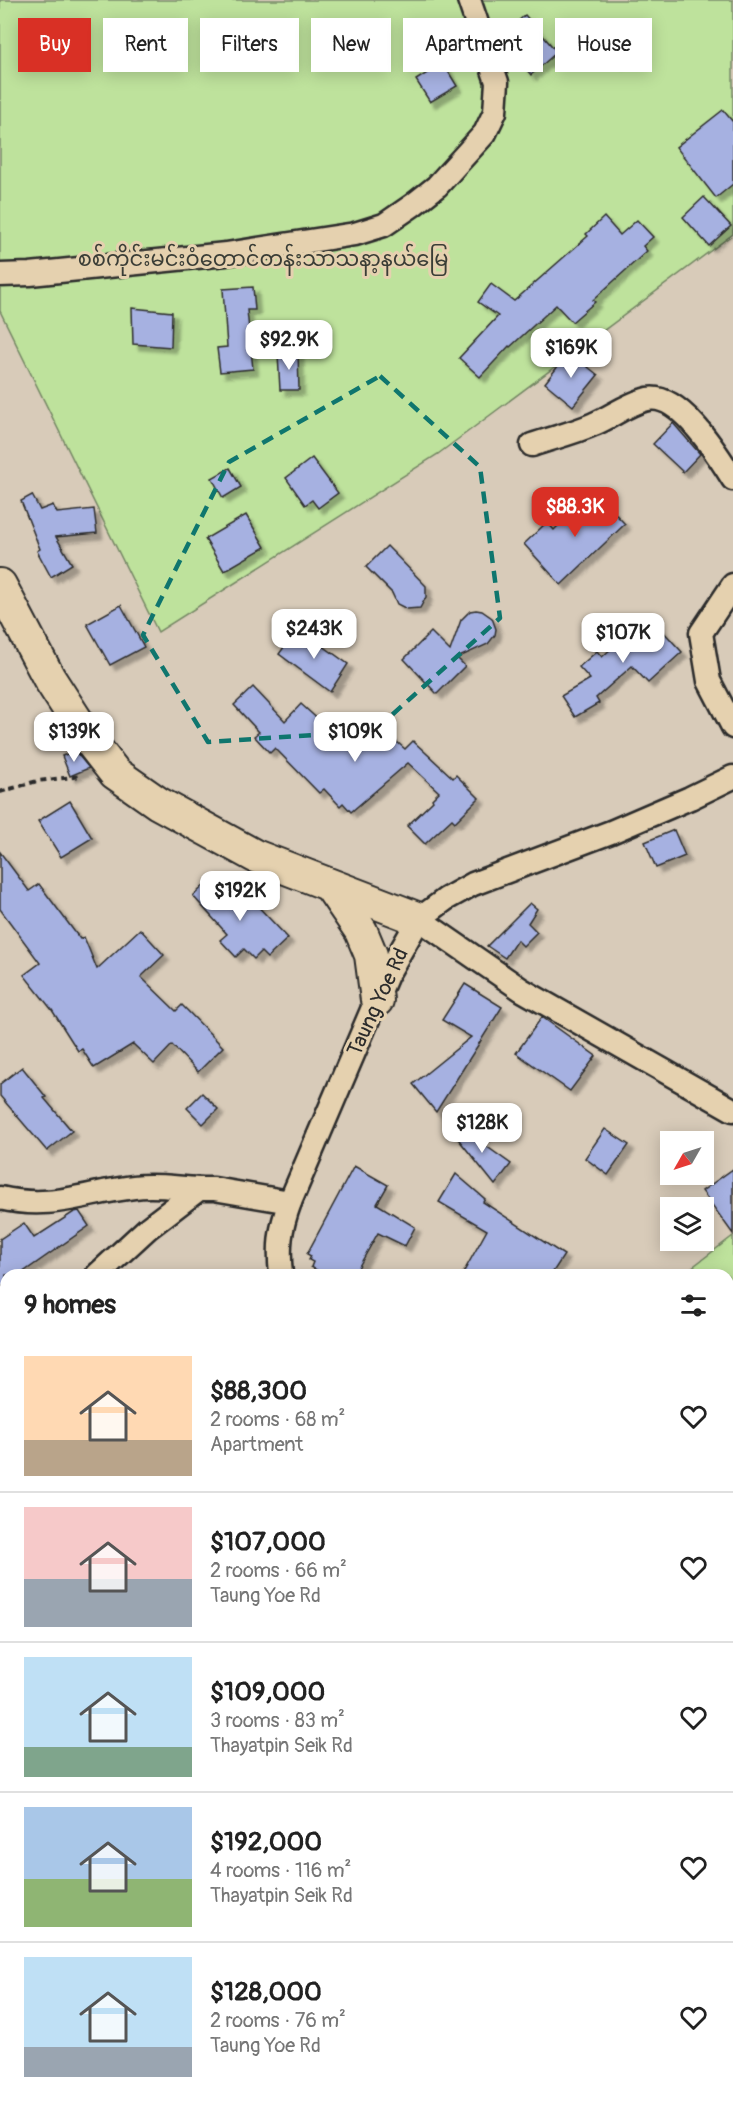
<!DOCTYPE html>
<meta charset="utf-8">
<style>
body{margin:0;font-family:Pangolin,"Noto Sans Myanmar",sans-serif;background:#f2f2f2;color:#222;height:100vh;display:flex;flex-direction:column;font-size:22px;white-space:nowrap}
*{box-sizing:border-box;margin:0}
p{font-size:20px;color:#767676}
.icon{flex:none;width:33px;height:33px;fill:none;stroke:currentColor;stroke-width:2;stroke-linecap:round;stroke-linejoin:round}
.map{position:relative;flex:1;overflow:hidden}
.details{position:absolute;left:0px;top:1269px;width:734px;height:834px;display:flex;flex-direction:column;background:#fff;border-radius:18px 18px 0 0;box-shadow:0 3px 15px #0003}
.details>*{flex:none}
.banner{position:absolute;left:18px;top:18px;width:698px;height:54px;display:flex;gap:12px}
.needle{width:39px;rotate:231deg}
.tools{position:absolute;left:660px;top:1131px;display:grid;gap:12px}
.tools a{display:grid;place-items:center;width:54px;height:54px;border-radius:0px;background:#fff;box-shadow:0 3px 15px #0003;font-size:30px}
.price{position:absolute;translate:-50% -51px;padding:0 14px;border-radius:12px;background:#fff;color:#222;font-size:20px;line-height:39px;filter:drop-shadow(0 2px 3px #0008)}
.price::after{content:'';position:absolute;left:50%;top:36px;width:18px;height:14px;margin-left:-9px;background:inherit;clip-path:polygon(0 0,100% 0,50% 100%)}
.price.active{background:#d93025;color:#fff}
ul{padding:0;list-style:none}
li{display:flex;align-items:center;gap:18px;height:150px;padding:0 24px}
li+li{border-top:2px solid #e0e0e0}
li span{display:grid;place-items:center;flex:none;width:168px;height:120px;border-radius:0px;color:#555}
li>.icon{margin-inline-start:auto}
span .icon{width:72px;height:72px;fill:#fffc;stroke-width:1}
li b{font-size:26px}
h2{display:flex;justify-content:space-between;align-items:center;height:72px;padding:0 24px;font-size:26px}
.pill{padding:0 21px;border-radius:0px;background:#fff;box-shadow:0 3px 15px #0003;font-size:21px;line-height:54px}
.pill.active{background:#d93025;color:#fff}
.map>svg:first-child{display:block}
.green{fill:#bee29c;stroke:#748664;stroke-width:1.5}
.building{fill:#a6b1e1;stroke:#2b2b2b;stroke-width:1.5;filter:url(#shadow)}
.lines{fill:none;stroke-linecap:round;stroke-linejoin:round}
.street-casing{stroke:#2b2b2b;stroke-width:27}
.secondary-casing{stroke:#2b2b2b;stroke-width:36}
.path{stroke:#2b2b2b;stroke-width:4;stroke-dasharray:6 4.5;stroke-linecap:butt}
.street{stroke:#e5d1af;stroke-width:22}
.secondary{stroke:#e5d1af;stroke-width:32}
.marked{fill:none;stroke:#0f766e;stroke-width:4.5;stroke-dasharray:12 8;stroke-linejoin:round}
.labels{text-anchor:middle;dominant-baseline:central;stroke-width:6;stroke-linejoin:round;paint-order:stroke}
.park-label{font-size:21px;fill:#3a3d36;stroke:#e5d1af}
.street-label{font-size:21px;fill:#2b2b2b;stroke:#e5d1af}
</style>
<div class="map">
<svg width="733" height="2103" viewBox="0 0 733 2103">
<defs>
<filter id="shadow"><feDropShadow dx="5.5" dy="5.5" stdDeviation="1.5" flood-color="#0004"/></filter>
</defs>
<rect width="100%" height="100%" fill="#d8cbb9"/>
<filter id="ink" filterUnits="userSpaceOnUse"><feTurbulence type="fractalNoise" baseFrequency=".0167" numOctaves="2"/><feDisplacementMap in="SourceGraphic" scale="12" xChannelSelector="R" yChannelSelector="G"/><feConvolveMatrix kernelMatrix="1 2 1 2 8 2 1 2 1" color-interpolation-filters="sRGB"/></filter>
<g filter="url(#ink)">
<g class="green">
<polygon points="0,0 733,0 733,234 438,454 158,632 0,311"/>
<polygon points="733,1236 733,2103 383,2103 385,2097 728,2097 728,1275 682,1275"/>
<polygon points="0,2079 6,2081 6,2097 52,2097 69,2103 0,2103"/>
</g>
<g class="building">
<polygon points="525,15 557,52 531,75 500,37"/>
<polygon points="624,30 639,46 618,64 603,48"/>
<polygon points="443,63 457,86 430,102 416,80"/>
<polygon points="723,110 733,122 733,184 716,198 676,147"/>
<polygon points="704,197 731,226 709,246 683,217"/>
<polygon points="604,217 620,235 637,220 653,237 643,246 647,251 593,300 595,302 572,322 556,305 510,347 509,346 480,377 459,358 498,316 478,302 491,284 514,301 588,236 586,234"/>
<polygon points="253,287 255,310 247,310 253,369 220,372 217,348 227,347 223,289"/>
<polygon points="132,308 172,312 171,347 133,344"/>
<polygon points="298,352 299,390 280,390 278,354"/>
<polygon points="569,352 598,375 573,406 545,383"/>
<polygon points="673,423 700,454 683,472 653,444"/>
<polygon points="312,458 338,493 318,508 312,500 305,505 286,478"/>
<polygon points="230,468 241,487 223,498 212,478"/>
<polygon points="593,491 625,524 561,585 524,544 547,522 554,530"/>
<polygon points="32,495 40,510 53,505 57,513 94,509 97,533 56,537 72,564 51,577 37,551 40,549 21,501"/>
<polygon points="246,515 265,547 224,571 205,539"/>
<polygon points="387,546 426,586 426,597 420,608 407,609 397,604 392,593 366,567"/>
<polygon points="121,605 144,647 110,665 87,624"/>
<polygon points="476,610 482,611 492,618 496,629 495,635 488,644 457,658 465,666 437,694 404,659 431,632 450,651 461,620 470,611"/>
<polygon points="648,615 682,652 648,683 632,666 596,698 599,703 575,717 561,696 590,679 579,667 597,651 602,657"/>
<polygon points="298,628 348,664 330,692 279,654"/>
<polygon points="253,687 285,721 301,704 345,744 357,730 368,739 379,726 405,749 413,741 453,778 456,775 479,798 455,822 452,819 425,844 407,826 433,801 432,799 439,792 408,763 351,812 343,803 340,806 324,789 319,793 275,748 270,753 254,736 259,732 234,705"/>
<polygon points="75,751 89,768 70,776 62,756"/>
<polygon points="70,801 92,838 61,857 38,821"/>
<polygon points="674,830 685,856 656,868 645,842"/>
<polygon points="0,852 29,891 39,884 80,939 84,937 97,969 140,929 164,955 141,977 176,1011 182,1005 223,1047 198,1072 172,1045 154,1064 133,1044 94,1068 82,1049 78,1051 52,1010 24,975 40,963 0,909"/>
<polygon points="213,877 240,907 249,897 288,938 267,958 261,952 254,959 244,949 236,957 220,940 227,934 193,896"/>
<polygon points="530,903 537,909 528,923 537,932 523,946 517,940 505,958 487,946"/>
<polygon points="465,984 502,1007 436,1112 413,1084 471,1037 442,1020"/>
<polygon points="542,1017 596,1056 570,1091 516,1053"/>
<polygon points="22,1067 46,1097 44,1098 72,1131 47,1151 0,1096 0,1084"/>
<polygon points="202,1093 218,1109 203,1124 187,1108"/>
<polygon points="451,1121 511,1164 495,1185 447,1125"/>
<polygon points="605,1129 629,1145 608,1175 585,1158"/>
<polygon points="354,1166 388,1185 377,1204 415,1227 405,1246 378,1233 354,1275 325,1275 311,1267 313,1262 309,1260 311,1256 307,1254"/>
<polygon points="733,1169 733,1234 702,1191"/>
<polygon points="456,1174 485,1199 483,1202 564,1255 551,1275 462,1275 487,1230 439,1202"/>
<polygon points="79,1211 89,1226 19,1275 6,1275 6,1284 0,1288 0,1239 24,1223 34,1238 74,1212"/>
</g>
<g class="lines">
<g class="street-casing">
<g id="street">
<polyline points="0,275 30,274 226,254 355,234 384,225 413,205 437,186 485,133 495,112 497,82 469,0"/>
<path d="M532 445C552 438 574 433 594 424 611 417 626 405 644 400 677 388 718 455 733 479"/>
<polyline points="733,585 701,633 709,681 733,727"/>
<polyline points="419,919 522,990 733,1110"/>
<path d="M0 1198C53 1210 83 1193 134 1187 156 1184 176 1188 199 1189"/>
<polyline points="97,1275 148,1228 199,1189 214,1189 290,1202"/>
<path d="M281 1275C278 1246 280 1229 290 1202L387 975 419 919 446 899 473 884 611 832 690 798 733 777"/>
<polyline points="0,1355 6,1350"/>
<polyline points="0,1693 6,1688"/>
<polyline points="0,1802 6,1799"/>
<polyline points="135,2103 136,2097"/>
</g>
</g>
<g class="secondary-casing">
<g id="secondary">
<polyline points="0,585 49,678 87,737 115,773 158,803 255,856 419,919"/>
<polyline points="331,887 361,931 371,955 377,1000"/>
</g>
</g>
<polyline class="path" points="0,792 37,781 82,776"/>
<use href="#street" class="street"/>
<use href="#secondary" class="secondary"/>
</g>
</g>
<path class="marked" d="M380 376 480 467 500 618 374 731 208 742 143 635 229 462Z"/>
<g class="labels">
<g class="park-label">
<text x="263" y="259">စစ်ကိုင်းမင်းဝံတောင်တန်းသာသနာ့နယ်မြေ</text>
</g>
<g class="street-label">
<text transform="translate(378 1002) rotate(-65)">Taung Yoe Rd</text>
</g>
</g>
</svg>
<div class="tools">
<a><svg class="needle" viewBox="-14 -14 28 28"><path d="M0-13l5 13h-10z" fill="#e53935"/><path d="M0 13l5-13h-10z" fill="#767676"/></svg></a>
<a><svg class="icon" aria-label="layers" viewBox="0 0 24 24"><path d="M12 4l9 5-9 5-9-5zM3 14l9 5 9-5"/></svg></a>
</div>
<b class="price" style="left:289px;top:371px">$92.9K</b>
<b class="price" style="left:571px;top:379px">$169K</b>
<b class="price active" style="left:575px;top:538px">$88.3K</b>
<b class="price" style="left:314px;top:660px">$243K</b>
<b class="price" style="left:623px;top:664px">$107K</b>
<b class="price" style="left:74px;top:763px">$139K</b>
<b class="price" style="left:355px;top:763px">$109K</b>
<b class="price" style="left:240px;top:922px">$192K</b>
<b class="price" style="left:482px;top:1154px">$128K</b>
<div class="banner">
<a class="pill active">Buy</a>
<a class="pill">Rent</a>
<a class="pill">Filters</a>
<a class="pill">New</a>
<a class="pill">Apartment</a>
<a class="pill">House</a>
</div>
<section class="details">
<h2>9 homes<svg class="icon" aria-label="filters" viewBox="0 0 24 24"><path d="M4 7h16M4 17h16"/><circle cx="9" cy="7" r="2"/><circle cx="15" cy="17" r="2"/></svg></h2>
<ul>
<li><span style="background:linear-gradient(#ffd9b3 70%,#b9a48a 0)"><svg class="icon" aria-label="home" viewBox="0 0 24 24"><path d="M3 11l9-7 9 7M6 9v11h12V9"/></svg></span><div><b>$88,300</b><p>2 rooms · 68 m²</p><p>Apartment</p></div><svg class="icon" aria-label="heart" viewBox="0 0 24 24"><path d="M12 20l-8-8c-3-5 5-10 8-4 3-6 11-1 8 4z"/></svg></li>
<li><span style="background:linear-gradient(#f6c9c9 60%,#9aa5b1 0)"><svg class="icon" aria-label="home" viewBox="0 0 24 24"><path d="M3 11l9-7 9 7M6 9v11h12V9"/></svg></span><div><b>$107,000</b><p>2 rooms · 66 m²</p><p>Taung Yoe Rd</p></div><svg class="icon" aria-label="heart" viewBox="0 0 24 24"><path d="M12 20l-8-8c-3-5 5-10 8-4 3-6 11-1 8 4z"/></svg></li>
<li><span style="background:linear-gradient(#bfe0f5 75%,#7fa58c 0)"><svg class="icon" aria-label="home" viewBox="0 0 24 24"><path d="M3 11l9-7 9 7M6 9v11h12V9"/></svg></span><div><b>$109,000</b><p>3 rooms · 83 m²</p><p>Thayatpin Seik Rd</p></div><svg class="icon" aria-label="heart" viewBox="0 0 24 24"><path d="M12 20l-8-8c-3-5 5-10 8-4 3-6 11-1 8 4z"/></svg></li>
<li><span style="background:linear-gradient(#a9c7e8 60%,#8fb573 0)"><svg class="icon" aria-label="home" viewBox="0 0 24 24"><path d="M3 11l9-7 9 7M6 9v11h12V9"/></svg></span><div><b>$192,000</b><p>4 rooms · 116 m²</p><p>Thayatpin Seik Rd</p></div><svg class="icon" aria-label="heart" viewBox="0 0 24 24"><path d="M12 20l-8-8c-3-5 5-10 8-4 3-6 11-1 8 4z"/></svg></li>
<li><span style="background:linear-gradient(#bfe0f5 75%,#9aa5b1 0)"><svg class="icon" aria-label="home" viewBox="0 0 24 24"><path d="M3 11l9-7 9 7M6 9v11h12V9"/></svg></span><div><b>$128,000</b><p>2 rooms · 76 m²</p><p>Taung Yoe Rd</p></div><svg class="icon" aria-label="heart" viewBox="0 0 24 24"><path d="M12 20l-8-8c-3-5 5-10 8-4 3-6 11-1 8 4z"/></svg></li>
</ul>
</section>
</div>
